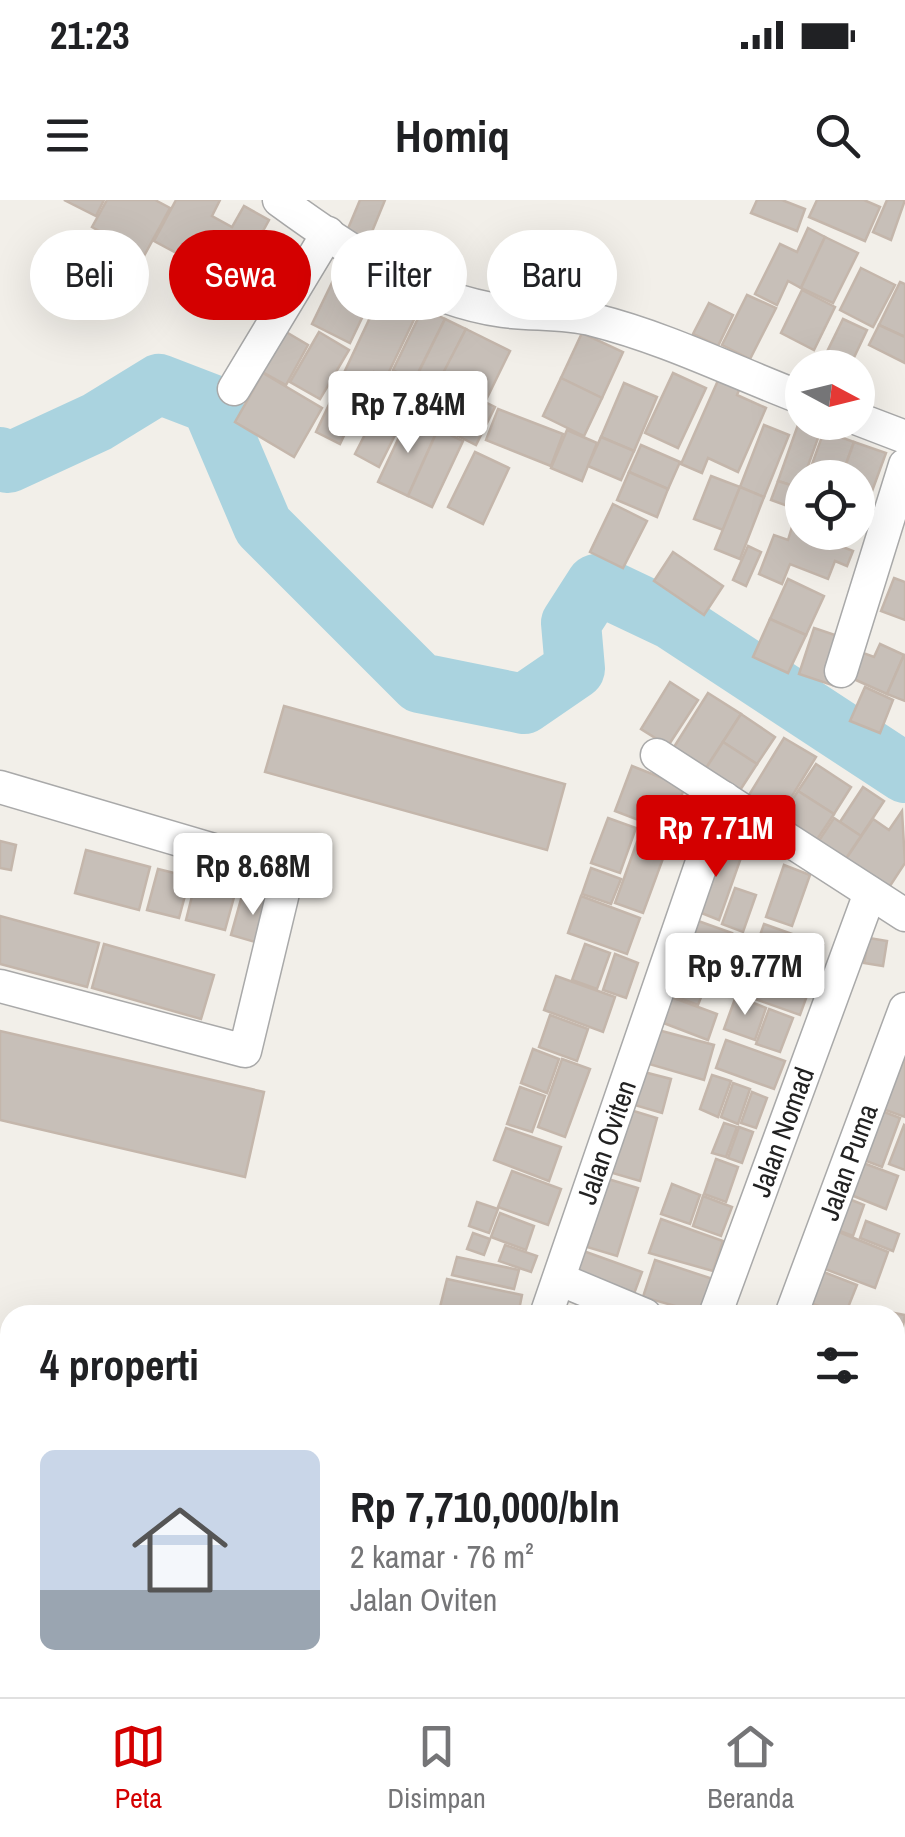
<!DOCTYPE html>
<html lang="id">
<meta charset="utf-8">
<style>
body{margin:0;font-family:"Archivo Narrow",sans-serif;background:#f2f2f2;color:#202124;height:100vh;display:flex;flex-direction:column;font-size:38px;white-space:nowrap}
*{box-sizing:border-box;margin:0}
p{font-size:32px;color:#757577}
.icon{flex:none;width:55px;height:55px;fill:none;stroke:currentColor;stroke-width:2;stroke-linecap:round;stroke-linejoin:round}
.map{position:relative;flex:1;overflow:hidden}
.drawer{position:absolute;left:0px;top:1105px;width:905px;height:392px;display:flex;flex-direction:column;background:#fff;border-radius:30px 30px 0 0;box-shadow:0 10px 40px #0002}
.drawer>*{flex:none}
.guide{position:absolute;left:30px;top:30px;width:845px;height:90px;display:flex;gap:20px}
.needle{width:65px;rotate:97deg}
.controls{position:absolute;left:785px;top:150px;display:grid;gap:20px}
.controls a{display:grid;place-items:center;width:90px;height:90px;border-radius:50%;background:#fff;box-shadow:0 10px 40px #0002;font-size:50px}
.price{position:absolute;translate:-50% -85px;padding:0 22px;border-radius:10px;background:#fff;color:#222;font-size:32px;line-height:65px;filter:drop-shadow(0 2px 5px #0008)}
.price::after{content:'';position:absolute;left:50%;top:60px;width:30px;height:22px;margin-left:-15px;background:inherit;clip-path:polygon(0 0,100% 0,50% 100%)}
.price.on{background:#d40000;color:#fff}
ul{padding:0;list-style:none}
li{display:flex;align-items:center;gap:30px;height:250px;padding:0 40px}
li+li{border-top:2px solid #e0e0e0}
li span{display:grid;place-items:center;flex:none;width:280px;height:200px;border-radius:15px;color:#555}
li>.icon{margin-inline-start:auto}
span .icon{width:120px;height:120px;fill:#fffc;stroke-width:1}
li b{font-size:42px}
h2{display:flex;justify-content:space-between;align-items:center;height:120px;padding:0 40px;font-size:42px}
.tag{padding:0 35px;border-radius:45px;background:#fff;box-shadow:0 10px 40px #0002;font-size:35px;line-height:90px}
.tag.on{background:#d40000;color:#fff}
.status{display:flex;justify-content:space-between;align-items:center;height:70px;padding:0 50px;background:#fff;direction:ltr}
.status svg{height:28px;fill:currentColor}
header{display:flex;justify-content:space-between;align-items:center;height:130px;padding:0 40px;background:#fff;font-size:45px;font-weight:800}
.tab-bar{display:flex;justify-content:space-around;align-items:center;height:140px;border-top:2px solid #e0e0e0;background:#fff;font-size:28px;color:#757577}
.tab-bar a{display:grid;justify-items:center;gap:5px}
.tab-bar .on{color:#d40000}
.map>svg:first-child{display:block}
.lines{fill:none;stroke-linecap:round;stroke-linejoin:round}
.river{stroke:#aad3df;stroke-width:60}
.building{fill:#c7bfb8;stroke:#c4b6ab;stroke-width:2.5}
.street-casing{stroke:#a9a9a9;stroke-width:35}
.street{stroke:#fff;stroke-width:32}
.labels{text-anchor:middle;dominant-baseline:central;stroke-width:8;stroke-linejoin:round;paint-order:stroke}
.street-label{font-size:28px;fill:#222;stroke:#fff}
</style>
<div class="status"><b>21:23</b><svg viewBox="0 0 49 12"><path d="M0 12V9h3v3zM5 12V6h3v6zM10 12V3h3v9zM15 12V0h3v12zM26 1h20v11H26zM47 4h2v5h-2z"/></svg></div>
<header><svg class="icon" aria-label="menu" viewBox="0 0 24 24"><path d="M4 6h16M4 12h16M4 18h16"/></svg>Homiq<svg class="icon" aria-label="search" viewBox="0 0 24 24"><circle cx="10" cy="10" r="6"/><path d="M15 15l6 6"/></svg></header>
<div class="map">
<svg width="905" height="1497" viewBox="0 0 905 1497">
<rect width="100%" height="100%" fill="#f2efe9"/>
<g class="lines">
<polyline class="river" points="0,257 8,263 97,222 159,184 211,204 263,326 420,483 524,504 575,469 571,423 596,384 672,420 905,573"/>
</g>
<g class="building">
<polygon points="64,0 104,0 96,16"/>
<polygon points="107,0 155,0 170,8 144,56 92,27"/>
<polygon points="176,0 220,0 212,16 232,27 244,6 269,20 224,103 172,75 182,56 154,41"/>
<polygon points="360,0 385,0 369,39 347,31"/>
<polygon points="757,0 782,0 805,9 797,31 751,13"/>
<polygon points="817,0 864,0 880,7 865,41 809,17"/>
<polygon points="887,0 905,0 891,40 873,32"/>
<polygon points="808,28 825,37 801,88 788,81 777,105 755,94 780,44 797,52"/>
<polygon points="825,37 858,53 833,103 801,88"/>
<polygon points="343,60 381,78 350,143 312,124"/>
<polygon points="861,68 895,85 873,127 840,110"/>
<polygon points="900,82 905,84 905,137 879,125"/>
<polygon points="383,90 420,107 386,178 374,172 367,187 343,175"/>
<polygon points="802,90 835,107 814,150 781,133"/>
<polygon points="747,95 776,108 750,159 722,145"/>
<polygon points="709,103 733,115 718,146 693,134"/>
<polygon points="423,108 445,119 414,181 393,170"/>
<polygon points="445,119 466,129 421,218 401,208"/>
<polygon points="843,119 867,130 849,168 828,168 821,164"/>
<polygon points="879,125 905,137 905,163 869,145"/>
<polygon points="276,126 308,145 286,185 253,167"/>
<polygon points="466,129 510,151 485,202 440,179"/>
<polygon points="319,132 349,150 320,199 290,182"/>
<polygon points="582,133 623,152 602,198 561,178"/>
<polygon points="263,173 322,208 294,257 235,222"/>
<polygon points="673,173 706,188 678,248 645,233"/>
<polygon points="343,175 367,187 340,244 316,232"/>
<polygon points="720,176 741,185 737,195 766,208 738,272 708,258 702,273 681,264"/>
<polygon points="561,178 602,198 584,236 543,216"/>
<polygon points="440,179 463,191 444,229 421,218"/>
<polygon points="624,183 657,197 634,251 601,237"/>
<polygon points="463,191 495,207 476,245 444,229"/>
<polygon points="378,209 402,221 379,267 355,254"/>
<polygon points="498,209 563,234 551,266 486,240"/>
<polygon points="409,216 438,229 408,296 378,282"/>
<polygon points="800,219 822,227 800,288 778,281"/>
<polygon points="764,225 789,235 764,297 740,287"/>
<polygon points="438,229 463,241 432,307 408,296"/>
<polygon points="567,230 597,243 582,281 551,268"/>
<polygon points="824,231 854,242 841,278 807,278"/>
<polygon points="601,237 634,251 621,280 588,266"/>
<polygon points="854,242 886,253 867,305 858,302 858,278 841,278"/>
<polygon points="641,245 680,262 668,289 629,272"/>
<polygon points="475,252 509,268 483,324 448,307"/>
<polygon points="629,272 668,289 657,317 617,300"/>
<polygon points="711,276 740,287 723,330 694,319"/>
<polygon points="778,281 800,288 793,308 771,300"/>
<polygon points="740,287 764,297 740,359 715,349"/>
<polygon points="613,304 647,321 623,368 590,352"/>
<polygon points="858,304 882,312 875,333 858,327"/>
<polygon points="792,327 853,351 847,366 835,361 828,379 790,364 782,384 759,374 774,335 788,340"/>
<polygon points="748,346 761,352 746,386 733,380"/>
<polygon points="673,352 723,386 704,415 654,381"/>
<polygon points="894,378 905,382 905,420 881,411"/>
<polygon points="788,379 824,396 806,435 770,419"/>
<polygon points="770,419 806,435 788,473 753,457"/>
<polygon points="814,428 847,439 832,485 799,474"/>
<polygon points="880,444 904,455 887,494 847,476 858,451 874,457"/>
<polygon points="904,455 905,455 905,501 887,494"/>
<polygon points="670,482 698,500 668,546 641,529"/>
<polygon points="865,487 893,500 880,533 850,521"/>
<polygon points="708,493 741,514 701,576 669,555"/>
<polygon points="284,506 565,584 547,650 265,572"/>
<polygon points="741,514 775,537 757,564 723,542"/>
<polygon points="784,538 816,557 773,627 741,608"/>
<polygon points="723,542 757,564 735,598 701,576"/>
<polygon points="816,564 851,587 834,614 798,591"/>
<polygon points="632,566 685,587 667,631 615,611"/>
<polygon points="863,587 884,601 861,636 840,622"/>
<polygon points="798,591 834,614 816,641 781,617"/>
<polygon points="902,611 905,663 888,689 845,660 873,619 889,630"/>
<polygon points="608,618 636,628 620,673 591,663"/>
<polygon points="834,618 861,636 845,660 818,642"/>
<polygon points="0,641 16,645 11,670 0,668"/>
<polygon points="712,641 743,652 719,720 689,708"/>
<polygon points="637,642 665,653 643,713 615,703"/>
<polygon points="86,650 150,667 139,710 75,693"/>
<polygon points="784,665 810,675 792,726 766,717"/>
<polygon points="591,668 621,679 611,704 582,694"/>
<polygon points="158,669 190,677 179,718 147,710"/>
<polygon points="196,680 236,690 225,730 186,720"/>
<polygon points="735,688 756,695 743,732 722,724"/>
<polygon points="243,692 274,700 262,744 231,735"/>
<polygon points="581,696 640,718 627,754 568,733"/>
<polygon points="0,716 99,743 87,787 0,764"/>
<polygon points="687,717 732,733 719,768 675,752"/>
<polygon points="764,724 823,745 813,774 754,752"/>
<polygon points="869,738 887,741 883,766 864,763"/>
<polygon points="104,744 214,775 201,819 92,788"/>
<polygon points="585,744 610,753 597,789 572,780"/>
<polygon points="615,754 638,763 626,798 603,790"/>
<polygon points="754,757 813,779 800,815 741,794"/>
<polygon points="674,758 711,772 698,805 661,791"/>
<polygon points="556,776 615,797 603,832 544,810"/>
<polygon points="663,794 717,814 708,840 653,819"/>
<polygon points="736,796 766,808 755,840 724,829"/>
<polygon points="769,809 793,818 780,852 756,844"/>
<polygon points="550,815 588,829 577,861 539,847"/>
<polygon points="658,830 714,845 704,880 649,864"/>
<polygon points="0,831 264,892 245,977 0,920"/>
<polygon points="726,840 785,861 774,889 716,868"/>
<polygon points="533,849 559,859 547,893 521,883"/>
<polygon points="905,854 905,917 880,908"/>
<polygon points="562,859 590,869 565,937 538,927"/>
<polygon points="640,871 671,879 662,913 631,904"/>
<polygon points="712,875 731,881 718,917 700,909"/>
<polygon points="733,883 750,889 738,924 721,917"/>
<polygon points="520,887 545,896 532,932 507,924"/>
<polygon points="752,892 767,898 756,928 741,923"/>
<polygon points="627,909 657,918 640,981 609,972"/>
<polygon points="879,910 900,918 882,967 861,959"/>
<polygon points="724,923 737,927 726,957 712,953"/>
<polygon points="904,925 905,926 905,970 889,964"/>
<polygon points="739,927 753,932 742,963 728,958"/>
<polygon points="506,928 561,947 549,981 494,960"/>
<polygon points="716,959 738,967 726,1002 704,994"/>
<polygon points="858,961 898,976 886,1009 846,993"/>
<polygon points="512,971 561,989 548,1025 498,1007"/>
<polygon points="608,979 638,988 617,1056 587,1047"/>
<polygon points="672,984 700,995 690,1024 661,1014"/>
<polygon points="703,996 732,1007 721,1036 693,1026"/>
<polygon points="844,997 864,1005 853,1036 832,1028"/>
<polygon points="477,1002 498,1009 489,1033 469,1026"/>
<polygon points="500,1013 534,1026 526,1050 491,1037"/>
<polygon points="661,1019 723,1041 713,1071 649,1053"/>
<polygon points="866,1021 899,1034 893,1051 860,1038"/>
<polygon points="839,1032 888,1052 875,1088 825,1069"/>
<polygon points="473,1033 490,1039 484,1055 467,1049"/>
<polygon points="505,1045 537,1056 531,1072 499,1061"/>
<polygon points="575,1048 642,1072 631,1102 564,1078"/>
<polygon points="457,1057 519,1070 514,1089 452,1075"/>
<polygon points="655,1060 719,1081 707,1115 643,1097"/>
<polygon points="816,1069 857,1085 845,1115 804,1101"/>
<polygon points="447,1079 522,1095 518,1115 477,1115 440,1107"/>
<polygon points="868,1108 905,1115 901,1137 895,1136 895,1115 867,1115"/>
<polygon points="895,1224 905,1227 905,1265 895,1263"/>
<polygon points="895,1279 905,1282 899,1317 895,1316"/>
<polygon points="895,1363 905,1365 905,1405 895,1403"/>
<polygon points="895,1404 905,1406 905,1446 895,1444"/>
<polygon points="895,1449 905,1451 905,1477 895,1475"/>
<polygon points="895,1476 905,1478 905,1497 873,1497 875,1488 895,1488"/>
<polygon points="339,1488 369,1488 365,1497 336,1497"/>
<polygon points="506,1488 542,1488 557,1493 555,1497 503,1497"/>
<polygon points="608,1488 636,1488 641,1489 639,1497 605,1497"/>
<polygon points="707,1488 746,1488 743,1497 704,1497"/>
<polygon points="792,1488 834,1488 831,1497 795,1497"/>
</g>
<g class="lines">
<g class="street-casing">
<g id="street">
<path d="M279 0C346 49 419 99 503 111 534 115 564 112 594 120 666 138 734 172 802 198"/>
<polyline points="234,189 328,33"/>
<polyline points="858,219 905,237"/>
<polyline points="841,471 905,265"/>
<polyline points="657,555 905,715"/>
<polyline points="0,587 288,672 245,851 0,786"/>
<polyline points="559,1079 645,1115"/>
<polyline points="546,1115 724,598"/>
<polyline points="715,1115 870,693"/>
<polyline points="791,1115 905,809"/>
<polyline points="406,1497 409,1488"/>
<polyline points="579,1497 583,1488"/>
<polyline points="778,1497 781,1488"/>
</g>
</g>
<use href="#street" class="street"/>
</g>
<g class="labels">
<g class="street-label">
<text transform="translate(782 932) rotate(-70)">Jalan Nomad</text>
<text transform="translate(606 942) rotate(-71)">Jalan Oviten</text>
<text transform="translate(848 962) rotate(-70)">Jalan Puma</text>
</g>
</g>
</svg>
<div class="controls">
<a><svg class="needle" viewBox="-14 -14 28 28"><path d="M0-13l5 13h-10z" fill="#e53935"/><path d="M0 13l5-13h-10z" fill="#757577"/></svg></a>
<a><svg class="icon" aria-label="locate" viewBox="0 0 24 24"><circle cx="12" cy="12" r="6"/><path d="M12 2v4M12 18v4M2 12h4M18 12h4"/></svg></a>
</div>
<b class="price" style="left:408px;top:256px">Rp 7.84M</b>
<b class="price on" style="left:716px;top:680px">Rp 7.71M</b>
<b class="price" style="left:253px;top:718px">Rp 8.68M</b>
<b class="price" style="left:745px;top:818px">Rp 9.77M</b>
<div class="guide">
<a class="tag">Beli</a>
<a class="tag on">Sewa</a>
<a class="tag">Filter</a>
<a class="tag">Baru</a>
</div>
<section class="drawer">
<h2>4 properti<svg class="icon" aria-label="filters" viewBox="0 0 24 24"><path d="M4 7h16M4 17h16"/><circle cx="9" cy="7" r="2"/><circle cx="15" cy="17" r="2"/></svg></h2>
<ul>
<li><span style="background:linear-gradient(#c9d6e8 70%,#9aa5b1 0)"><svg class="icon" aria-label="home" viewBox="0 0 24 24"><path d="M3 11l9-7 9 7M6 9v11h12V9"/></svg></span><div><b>Rp 7,710,000/bln</b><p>2 kamar · 76 m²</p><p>Jalan Oviten</p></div></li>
</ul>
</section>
</div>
<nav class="tab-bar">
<a class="on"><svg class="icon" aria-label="map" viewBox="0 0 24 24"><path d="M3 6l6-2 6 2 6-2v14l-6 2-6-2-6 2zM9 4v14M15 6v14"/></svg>Peta</a>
<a><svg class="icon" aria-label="saved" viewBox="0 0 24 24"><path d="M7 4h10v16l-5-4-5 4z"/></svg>Disimpan</a>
<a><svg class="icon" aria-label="home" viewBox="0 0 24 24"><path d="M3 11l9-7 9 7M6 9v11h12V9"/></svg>Beranda</a>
</nav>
